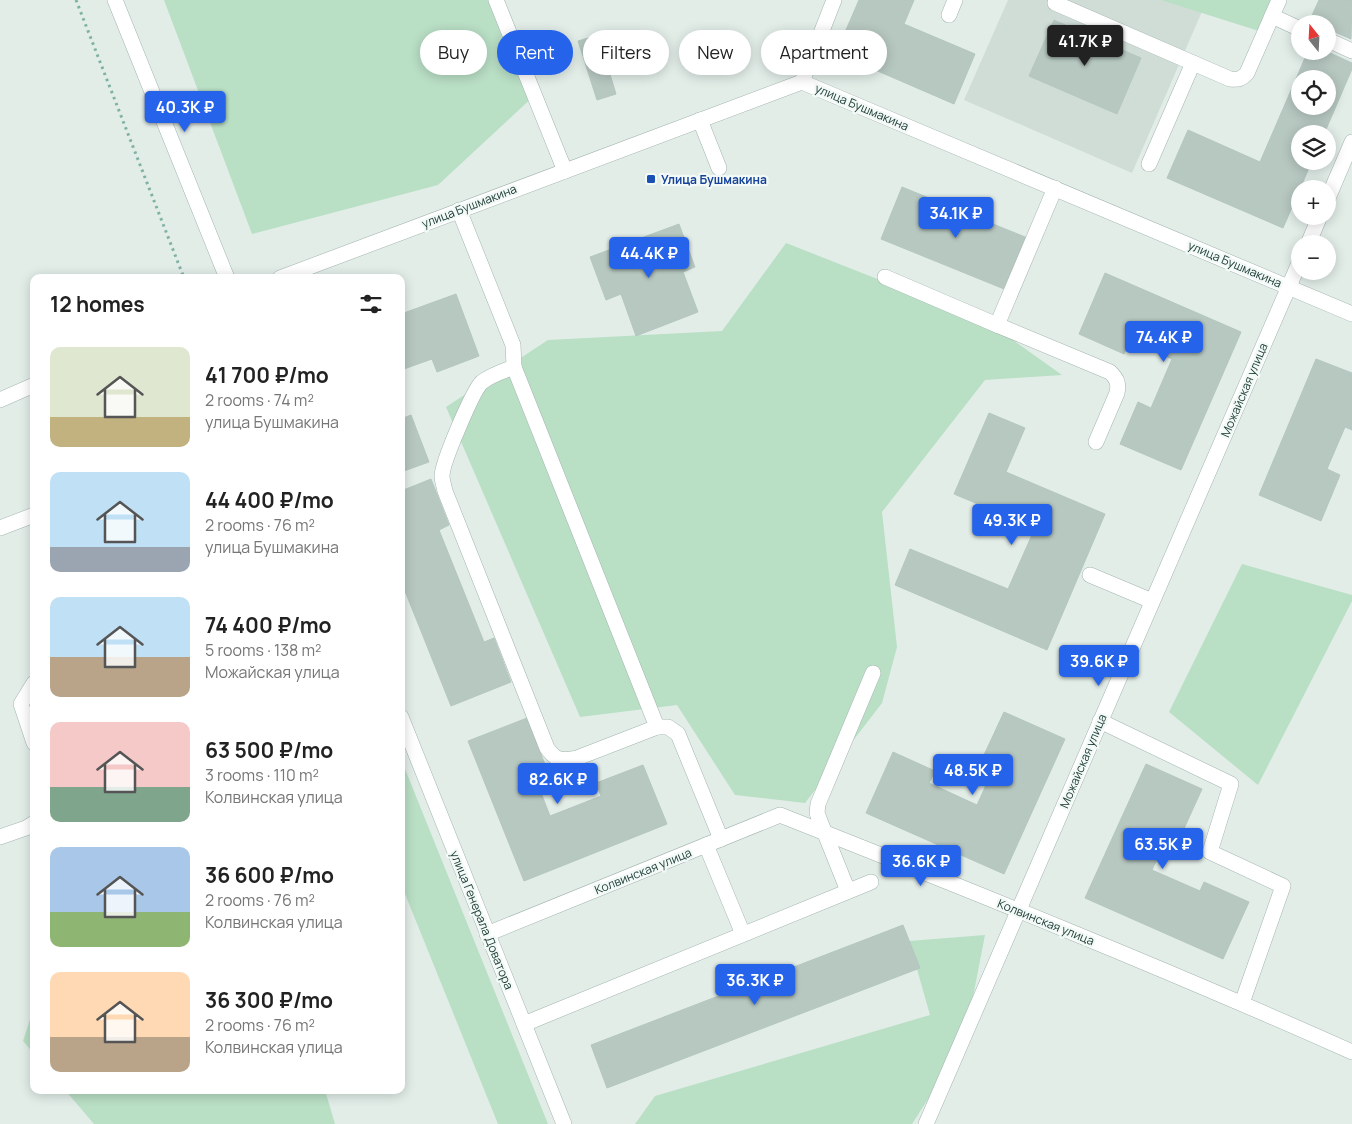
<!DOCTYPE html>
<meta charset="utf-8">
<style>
body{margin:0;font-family:Manrope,sans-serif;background:#f2f2f2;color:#222;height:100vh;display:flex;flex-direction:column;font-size:19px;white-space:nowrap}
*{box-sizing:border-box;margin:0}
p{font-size:16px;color:#767676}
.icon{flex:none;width:28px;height:28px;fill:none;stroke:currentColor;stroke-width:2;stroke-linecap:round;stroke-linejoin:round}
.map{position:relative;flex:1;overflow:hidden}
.drawer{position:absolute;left:30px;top:274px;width:375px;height:820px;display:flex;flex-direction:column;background:#fff;border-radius:10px;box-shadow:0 2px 12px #0003}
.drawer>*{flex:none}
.hud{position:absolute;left:420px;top:30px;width:475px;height:45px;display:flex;gap:10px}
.needle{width:32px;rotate:342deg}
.controls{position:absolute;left:1291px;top:15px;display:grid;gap:10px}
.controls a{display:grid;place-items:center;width:45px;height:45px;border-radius:50%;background:#fff;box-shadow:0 2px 12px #0003;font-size:25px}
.price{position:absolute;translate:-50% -42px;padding:0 11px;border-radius:5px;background:#2563eb;color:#fff;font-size:16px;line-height:32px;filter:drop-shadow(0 1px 2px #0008)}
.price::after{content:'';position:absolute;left:50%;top:30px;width:15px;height:11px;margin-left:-8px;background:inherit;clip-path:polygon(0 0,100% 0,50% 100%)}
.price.selected{background:#222;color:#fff}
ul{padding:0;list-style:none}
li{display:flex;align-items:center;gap:15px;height:125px;padding:0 20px}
li span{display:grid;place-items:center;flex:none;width:140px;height:100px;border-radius:10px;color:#555}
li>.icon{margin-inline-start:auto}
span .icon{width:60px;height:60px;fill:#fffc;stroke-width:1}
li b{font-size:21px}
h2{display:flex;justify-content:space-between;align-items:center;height:60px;padding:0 20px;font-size:21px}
.chip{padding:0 18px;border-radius:22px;background:#fff;box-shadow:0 2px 12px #0003;font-size:18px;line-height:45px}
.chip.selected{background:#2563eb;color:#fff}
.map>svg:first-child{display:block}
.built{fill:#d0ddd7}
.green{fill:#b9dfc5}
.building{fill:#b7c8c1;stroke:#b4c7c0;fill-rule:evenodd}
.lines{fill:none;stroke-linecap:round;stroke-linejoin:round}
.minor-casing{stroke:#a4b5b0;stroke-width:16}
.path{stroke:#80b2a4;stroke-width:3;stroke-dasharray:2.5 4;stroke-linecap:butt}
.minor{stroke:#fff;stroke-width:15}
.transit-dot{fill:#1a4fb4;stroke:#f2f9f6;stroke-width:2}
.labels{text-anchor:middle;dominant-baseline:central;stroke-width:4.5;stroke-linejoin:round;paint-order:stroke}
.street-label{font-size:12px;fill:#213f38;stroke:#f2f9f6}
.transit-label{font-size:12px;font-weight:bold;fill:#164399;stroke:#f2f9f6;text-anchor:start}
</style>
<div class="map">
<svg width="1352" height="1124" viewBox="0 0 1352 1124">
<rect width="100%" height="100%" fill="#e2ede8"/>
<polygon class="built" points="1008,0 1207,0 1132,173 964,100"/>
<g class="green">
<polygon points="164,0 493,0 535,95 438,185 252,234"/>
<polygon points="1161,0 1276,0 1262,32"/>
<polygon points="786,243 989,323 1062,375 985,380 882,512 897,647 882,703 805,803 735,795 677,705 580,717 446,407 548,340 722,331"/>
<polygon points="1242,564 1352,595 1352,601 1258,785 1169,712"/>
<polygon points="401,759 548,1124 498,1124 401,884"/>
<polygon points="985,935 964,1043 912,1124 635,1124 655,1096 930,1015 909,941"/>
<polygon points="34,1007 34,1054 23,1041"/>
<polygon points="65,1090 325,1090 335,1124 94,1124"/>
</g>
<g class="building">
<polygon points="859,0 914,0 904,24 975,54 954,104 836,53"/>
<polygon points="1319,0 1352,0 1351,39 1328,29 1328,24 1315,24 1309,22"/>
<polygon points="1054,20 1141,58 1117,114 1029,76"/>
<polygon points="598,35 616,94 597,100 578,41"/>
<path d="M1308 51H1326L1352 63V69L1324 134H1300V161H1312L1283 228 1167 178 1188 130 1260 162ZM1300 79H1328V106H1300Z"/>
<polygon points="902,187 1030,239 1009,291 881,239"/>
<polygon points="679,224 695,267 683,272 698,312 636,336 621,294 606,300 590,257"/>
<polygon points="1105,273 1241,332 1181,470 1120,444 1138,402 1151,408 1172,359 1130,341 1124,354 1079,334"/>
<polygon points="456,294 479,356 437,372 432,359 401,370 401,314"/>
<polygon points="1316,359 1352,373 1352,430 1345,427 1327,469 1340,475 1321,521 1259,495"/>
<polygon points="989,413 1025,428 1006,472 1105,514 1047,650 895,585 910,549 1008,589 1035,528 954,494"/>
<polygon points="411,415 429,462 401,472 401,419"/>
<polygon points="431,479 449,525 439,530 484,642 494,638 511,682 451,706 401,581 401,491"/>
<polygon points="1004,712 1065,739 1004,874 866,813 893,752 935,771 929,783 977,805 996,763 983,757"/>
<polygon points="527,718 546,767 533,772 550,816 601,796 596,783 643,765 667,824 524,881 468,741"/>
<polygon points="1146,764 1202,789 1182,833 1171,828 1152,870 1200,891 1204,882 1249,902 1223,959 1085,898"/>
<polygon points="903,925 920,968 607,1088 591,1045"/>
</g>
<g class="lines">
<g class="minor-casing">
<g id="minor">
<polyline points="115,0 227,278"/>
<polyline points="496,0 565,171"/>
<path d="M1055 3 1230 79C1238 80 1242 79 1247 73L1279 0"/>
<polyline points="949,15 955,0"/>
<polyline points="1272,16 1300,29"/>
<polyline points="1328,40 1352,51"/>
<polyline points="802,82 834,0"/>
<polyline points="700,120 719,168"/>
<polyline points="1149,164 1193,63"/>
<path d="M1055 188 997 325 1110 372C1117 379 1119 383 1117 393L1096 442"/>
<polyline points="1328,198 1352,142"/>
<path d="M459 210 513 345 514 367C503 371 491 375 482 382 473 390 442 463 442 476 442 480 444 486 445 491L547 748C556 761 562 761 577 758L657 727H668L678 734 721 839"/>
<polyline points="1308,244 1320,216"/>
<polyline points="885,277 997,325"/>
<polyline points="280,278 802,82 1352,314"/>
<polyline points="514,367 657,727"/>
<polyline points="0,400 34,385"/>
<polyline points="0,528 34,515"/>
<polyline points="1090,575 1152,601"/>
<polyline points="34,683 21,704 34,743"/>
<polyline points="401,717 564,1124"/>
<polyline points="1100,721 1231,784 1210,852 1283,886 1242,1003"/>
<polyline points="0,837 26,828 34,823"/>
<polyline points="706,845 743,934"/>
<polyline points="848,891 820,821 817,813 818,804 873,673"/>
<path d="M487 934 780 815C972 891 1164 968 1352 1052"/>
<polyline points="524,1024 871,882"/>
<polyline points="926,1124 1300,261"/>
</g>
</g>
<polyline class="path" points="76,0 184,278"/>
<use href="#minor" class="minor"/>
</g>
<rect class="transit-dot" x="646" y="174" width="10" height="10" rx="2.5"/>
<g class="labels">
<g class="street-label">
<text transform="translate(862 107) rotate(23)">улица Бушмакина</text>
<text transform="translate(469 206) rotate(-21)">улица Бушмакина</text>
<text transform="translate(1235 264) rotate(23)">улица Бушмакина</text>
<text transform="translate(1244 390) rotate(-67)">Можайская улица</text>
<text transform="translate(1083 761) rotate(-67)">Можайская улица</text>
<text transform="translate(643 871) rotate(-22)">Колвинская улица</text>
<text transform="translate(482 920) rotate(68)">улица Генерала Доватора</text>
<text transform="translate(1046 922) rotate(22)">Колвинская улица</text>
</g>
<g class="transit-label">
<text x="661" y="179">Улица Бушмакина</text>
</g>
</g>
</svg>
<div class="controls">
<a><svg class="needle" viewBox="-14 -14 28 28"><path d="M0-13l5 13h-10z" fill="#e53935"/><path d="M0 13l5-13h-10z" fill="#767676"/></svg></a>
<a><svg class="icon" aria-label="locate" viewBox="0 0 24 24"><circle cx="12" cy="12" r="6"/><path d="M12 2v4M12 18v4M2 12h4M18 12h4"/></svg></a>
<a><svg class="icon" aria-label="layers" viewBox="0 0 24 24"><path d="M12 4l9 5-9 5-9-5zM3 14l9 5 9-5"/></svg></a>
<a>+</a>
<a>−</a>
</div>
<b class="price selected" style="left:1085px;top:67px">41.7K ₽</b>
<b class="price" style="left:185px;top:133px">40.3K ₽</b>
<b class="price" style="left:956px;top:239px">34.1K ₽</b>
<b class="price" style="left:649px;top:279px">44.4K ₽</b>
<b class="price" style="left:1164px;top:363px">74.4K ₽</b>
<b class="price" style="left:1012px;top:546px">49.3K ₽</b>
<b class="price" style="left:1099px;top:687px">39.6K ₽</b>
<b class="price" style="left:973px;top:796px">48.5K ₽</b>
<b class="price" style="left:558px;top:805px">82.6K ₽</b>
<b class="price" style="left:1163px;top:870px">63.5K ₽</b>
<b class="price" style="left:921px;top:887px">36.6K ₽</b>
<b class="price" style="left:755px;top:1006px">36.3K ₽</b>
<div class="hud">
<a class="chip">Buy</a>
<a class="chip selected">Rent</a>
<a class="chip">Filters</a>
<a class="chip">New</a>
<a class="chip">Apartment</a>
</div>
<section class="drawer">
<h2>12 homes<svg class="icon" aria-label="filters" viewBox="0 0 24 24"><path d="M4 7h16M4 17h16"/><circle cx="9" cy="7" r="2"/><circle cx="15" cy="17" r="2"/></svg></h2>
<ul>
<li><span style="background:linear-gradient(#dfe7d0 70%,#c2b280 0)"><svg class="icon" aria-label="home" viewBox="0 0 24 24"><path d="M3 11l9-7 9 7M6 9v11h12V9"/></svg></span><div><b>41 700 ₽/mo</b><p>2 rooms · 74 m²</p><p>улица Бушмакина</p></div></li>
<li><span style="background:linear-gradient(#bfe0f5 75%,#9aa5b1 0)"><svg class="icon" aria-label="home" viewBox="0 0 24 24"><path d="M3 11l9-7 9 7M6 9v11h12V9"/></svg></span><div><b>44 400 ₽/mo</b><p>2 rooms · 76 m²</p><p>улица Бушмакина</p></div></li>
<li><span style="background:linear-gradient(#bfe0f5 60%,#b9a48a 0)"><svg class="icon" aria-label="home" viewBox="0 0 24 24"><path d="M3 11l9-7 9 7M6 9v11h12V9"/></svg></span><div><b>74 400 ₽/mo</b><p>5 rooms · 138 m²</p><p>Можайская улица</p></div></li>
<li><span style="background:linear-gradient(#f6c9c9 65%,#7fa58c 0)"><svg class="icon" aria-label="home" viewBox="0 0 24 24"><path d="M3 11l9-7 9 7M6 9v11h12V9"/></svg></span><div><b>63 500 ₽/mo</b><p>3 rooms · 110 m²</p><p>Колвинская улица</p></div></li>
<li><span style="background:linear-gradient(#a9c7e8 65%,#8fb573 0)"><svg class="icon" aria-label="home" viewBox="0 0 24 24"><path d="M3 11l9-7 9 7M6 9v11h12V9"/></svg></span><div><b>36 600 ₽/mo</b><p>2 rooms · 76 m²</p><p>Колвинская улица</p></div></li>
<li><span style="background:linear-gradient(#ffd9b3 65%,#b9a48a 0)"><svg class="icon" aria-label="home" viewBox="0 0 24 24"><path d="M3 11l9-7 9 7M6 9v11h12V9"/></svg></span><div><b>36 300 ₽/mo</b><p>2 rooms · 76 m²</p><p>Колвинская улица</p></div></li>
</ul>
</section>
</div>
